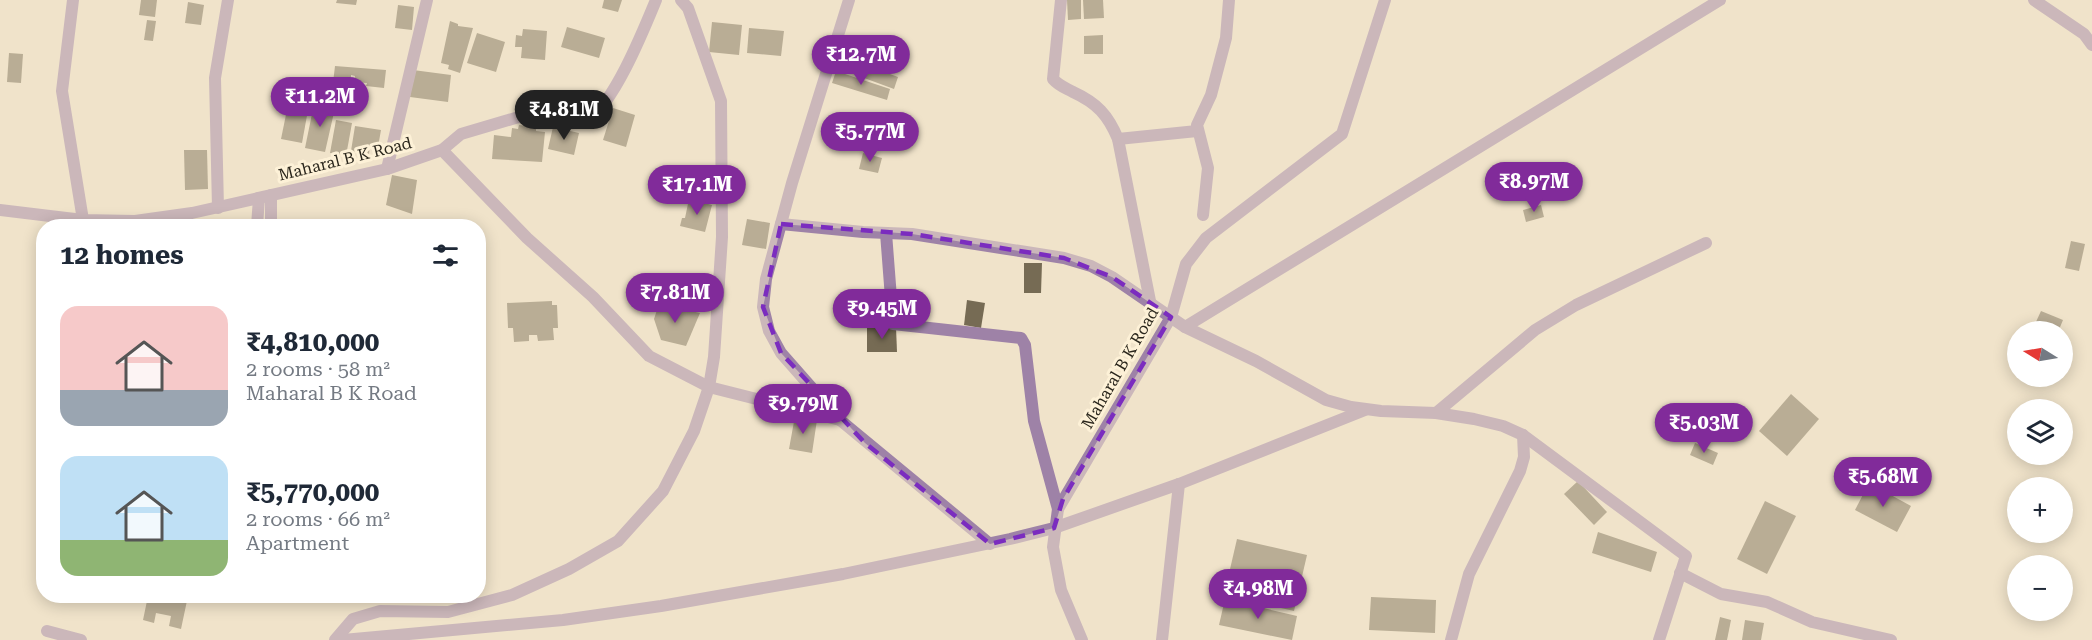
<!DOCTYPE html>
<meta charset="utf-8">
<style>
body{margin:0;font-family:"Roboto Serif",serif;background:#f6f6f7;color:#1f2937;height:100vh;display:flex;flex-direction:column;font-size:22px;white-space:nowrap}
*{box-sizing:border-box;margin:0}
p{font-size:20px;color:#747a83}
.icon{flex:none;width:33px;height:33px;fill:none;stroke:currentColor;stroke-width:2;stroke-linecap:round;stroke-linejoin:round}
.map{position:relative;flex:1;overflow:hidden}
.side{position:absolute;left:36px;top:219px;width:450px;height:384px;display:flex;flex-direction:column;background:#fff;border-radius:24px;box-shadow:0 3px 15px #0003}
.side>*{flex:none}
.needle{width:39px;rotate:281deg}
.controls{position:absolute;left:2007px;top:321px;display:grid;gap:12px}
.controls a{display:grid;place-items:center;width:66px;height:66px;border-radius:50%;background:#fff;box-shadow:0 3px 15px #0003;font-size:30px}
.price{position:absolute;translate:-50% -51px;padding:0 14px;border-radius:21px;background:#812b9a;color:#fff;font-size:20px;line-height:39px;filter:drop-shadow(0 2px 3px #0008)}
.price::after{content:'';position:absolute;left:50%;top:36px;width:18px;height:14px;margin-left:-9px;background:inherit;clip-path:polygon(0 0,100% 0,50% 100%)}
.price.active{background:#222;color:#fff}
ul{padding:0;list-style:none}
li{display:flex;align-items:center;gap:18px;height:150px;padding:0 24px}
li span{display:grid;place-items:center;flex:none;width:168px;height:120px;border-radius:18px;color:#555}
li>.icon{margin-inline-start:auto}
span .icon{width:72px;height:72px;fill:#fffc;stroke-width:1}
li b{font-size:26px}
h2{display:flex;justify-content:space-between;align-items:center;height:72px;padding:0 24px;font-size:26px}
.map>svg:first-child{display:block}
.building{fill:#766b54}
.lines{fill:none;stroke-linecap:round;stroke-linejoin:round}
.minor{stroke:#9e82a7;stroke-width:12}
.marked{fill:none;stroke:#7b2cbf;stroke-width:4.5;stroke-dasharray:12 8;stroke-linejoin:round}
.labels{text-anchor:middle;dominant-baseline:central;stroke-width:6;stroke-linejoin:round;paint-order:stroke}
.street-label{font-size:16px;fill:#2a261c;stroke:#fdf1d7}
</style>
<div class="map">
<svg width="2092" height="640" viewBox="0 0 2092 640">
<rect width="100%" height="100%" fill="#f0e3ca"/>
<g class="building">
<polygon points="141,0 157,0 155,17 139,15"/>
<polygon points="337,0 357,0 356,5 336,3"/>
<polygon points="604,0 622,0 618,12 602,8"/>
<polygon points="1067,0 1081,0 1081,19 1068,20"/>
<polygon points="1083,0 1103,0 1104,18 1084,19"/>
<polygon points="188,2 204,5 201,25 185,23"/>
<polygon points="398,5 414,7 412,30 395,28"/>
<polygon points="147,20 156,21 153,41 144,40"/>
<polygon points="450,21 458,24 458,26 473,28 460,73 448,69 449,65 441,63"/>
<polygon points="712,22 742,25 739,55 709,52"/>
<polygon points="567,27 605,38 599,58 561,47"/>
<polygon points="749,28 784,31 781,56 747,53"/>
<polygon points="523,29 547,31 545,60 521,58 522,47 515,47 516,35 522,36"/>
<polygon points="477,33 505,42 496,72 467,63"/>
<polygon points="1103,35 1103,54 1084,54 1084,36"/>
<polygon points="9,53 23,54 21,83 7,82"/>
<polygon points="841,56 898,77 894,89 837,68"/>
<polygon points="335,66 386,70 384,88 366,86 367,83 354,82 355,76 351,75 351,85 333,83"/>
<polygon points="413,70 451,75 448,102 410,97"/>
<polygon points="836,71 890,89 887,100 832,83"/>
<polygon points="290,95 310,99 302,143 281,139"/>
<polygon points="314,104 335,108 325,152 305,148"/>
<polygon points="613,108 635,115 626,147 603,140"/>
<polygon points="336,120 352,123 346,156 330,153"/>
<polygon points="519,125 536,127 536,131 545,132 542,162 492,159 494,135 511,137 512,128 518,129"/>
<polygon points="355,126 381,130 378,147 370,146 369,154 351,151"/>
<polygon points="553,127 579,133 574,155 548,149"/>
<polygon points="184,150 207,150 208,189 185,190"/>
<polygon points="863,153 882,158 878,173 859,169"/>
<polygon points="392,175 417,180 412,214 386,205"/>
<polygon points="689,199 712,205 705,232 680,226 682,218 685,218"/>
<polygon points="1541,205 1544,217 1526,222 1523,210"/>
<polygon points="747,219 770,223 766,249 742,245"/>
<polygon points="227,221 227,226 199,226 199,222"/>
<polygon points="2071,241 2085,244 2079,271 2065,268"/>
<polygon points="1024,263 1042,263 1041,293 1024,293"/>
<polygon points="967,300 985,303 981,328 964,325"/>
<polygon points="552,301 552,305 557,305 558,328 553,328 554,340 538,341 537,335 529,335 529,341 514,342 513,328 508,328 507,303"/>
<polygon points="659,304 700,313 686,346 661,340 654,319"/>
<polygon points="2041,311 2063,320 2058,332 2035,324"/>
<polygon points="896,327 897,352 867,352 867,328"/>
<polygon points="2016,351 2018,352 2018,368 2010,366"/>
<polygon points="1791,394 1819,419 1787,456 1759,431"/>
<polygon points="795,416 817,420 812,453 789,449"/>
<polygon points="1695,443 1718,453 1713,465 1690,455"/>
<polygon points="1578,481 1607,512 1594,525 1564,494"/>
<polygon points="1869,483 1911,506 1897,532 1855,510"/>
<polygon points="1765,501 1796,516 1767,574 1737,559"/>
<polygon points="1598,532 1657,552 1651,572 1592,553"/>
<polygon points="1237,539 1307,555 1294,611 1224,595"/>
<polygon points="148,596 188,596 181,629 169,626 171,616 156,613 154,623 143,620"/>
<polygon points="1371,597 1436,600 1435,633 1369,630"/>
<polygon points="1225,599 1297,616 1292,640 1219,625"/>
<polygon points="1720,617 1731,620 1727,640 1715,640"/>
<polygon points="1745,620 1764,623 1761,640 1742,640"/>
</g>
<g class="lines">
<g class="minor">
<polyline points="73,0 62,91 83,220"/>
<polyline points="849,0 792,183 766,279 763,307 769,331 781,353 840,420 990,544"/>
<path d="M1061 0 1053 79C1059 86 1066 88 1073 92 1097 103 1108 115 1118 139L1151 306"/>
<polyline points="2034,0 2084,34 2092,45"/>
<polyline points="1118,139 1197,131"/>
<polyline points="442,150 527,238 593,297 649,356 709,387 840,420"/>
<polyline points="387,169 427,0"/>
<polyline points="271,195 271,226"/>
<polyline points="218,208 215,78 228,0"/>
<path d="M0 210 83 220 135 221 192 213 387 169 442 150 461 134 522 116 588 119C614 104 644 29 656 0"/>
<polyline points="1203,215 1208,168 1197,125 1211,95 1226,38 1229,0"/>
<polyline points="781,224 863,232 912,234 1064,258 1091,266 1112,277 1185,327 1256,361 1326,400 1351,407 1381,411 1436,413 1474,419 1503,426 1523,435 1686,556 1659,640"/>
<polyline points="257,226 259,198"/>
<polyline points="886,233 893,324 1021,338 1025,345 1034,421 1058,509"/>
<polyline points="1185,327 1720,0"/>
<polyline points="1436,413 1535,330 1576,305 1706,243"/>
<polyline points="1680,573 1721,594 1767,602 1812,622 1891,640"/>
<polyline points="47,631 81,640"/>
<polyline points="335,640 353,619 380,611 448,612 512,595 569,569 618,541 663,491 694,431 709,387 714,357 722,237 721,101 688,8 681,0"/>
<polyline points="343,640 563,620 661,606 843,574 1010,539 1054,528 1179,484 1365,410"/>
<polyline points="1082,640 1061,590 1053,547 1058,509 1171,317 1186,264 1206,238 1342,134 1385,0"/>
<polyline points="1162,640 1179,484"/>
<polyline points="1451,640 1469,574 1520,471 1524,457 1523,435"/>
</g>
</g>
<path d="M0 0H2092V640H0ZM781 224 912 234 1064 258 1112 277 1171 317 1063 499 1054 528 990 544 865 443 781 353 763 307Z" fill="#f0e3ca" fill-opacity=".55" fill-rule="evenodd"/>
<path class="marked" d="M781 224 912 234 1064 258 1112 277 1171 317 1063 499 1054 528 990 544 865 443 781 353 763 307Z"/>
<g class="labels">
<g class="street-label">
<text transform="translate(345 159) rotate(-14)">Maharal B K Road</text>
<text transform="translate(1120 368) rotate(-60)">Maharal B K Road</text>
</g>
</g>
</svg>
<div class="controls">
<a><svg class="needle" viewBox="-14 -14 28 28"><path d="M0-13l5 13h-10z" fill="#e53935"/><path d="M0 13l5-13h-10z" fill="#747a83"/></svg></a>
<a><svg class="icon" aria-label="layers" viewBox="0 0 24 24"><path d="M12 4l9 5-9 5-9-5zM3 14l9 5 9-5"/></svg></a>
<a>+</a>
<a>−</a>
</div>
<b class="price" style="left:861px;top:86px">₹12.7M</b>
<b class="price" style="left:320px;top:128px">₹11.2M</b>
<b class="price active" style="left:564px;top:141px">₹4.81M</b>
<b class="price" style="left:870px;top:163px">₹5.77M</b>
<b class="price" style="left:1534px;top:213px">₹8.97M</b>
<b class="price" style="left:697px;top:216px">₹17.1M</b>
<b class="price" style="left:675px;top:324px">₹7.81M</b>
<b class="price" style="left:882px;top:340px">₹9.45M</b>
<b class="price" style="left:803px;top:435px">₹9.79M</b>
<b class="price" style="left:1704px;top:454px">₹5.03M</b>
<b class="price" style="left:1883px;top:508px">₹5.68M</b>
<b class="price" style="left:1258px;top:620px">₹4.98M</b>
<section class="side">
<h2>12 homes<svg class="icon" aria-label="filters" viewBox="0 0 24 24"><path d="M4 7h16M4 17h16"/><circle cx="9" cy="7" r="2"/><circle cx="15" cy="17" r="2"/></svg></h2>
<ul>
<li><span style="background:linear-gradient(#f6c9c9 70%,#9aa5b1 0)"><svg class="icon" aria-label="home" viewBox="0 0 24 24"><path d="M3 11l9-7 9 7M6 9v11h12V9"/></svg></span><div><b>₹4,810,000</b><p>2 rooms · 58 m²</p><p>Maharal B K Road</p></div></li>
<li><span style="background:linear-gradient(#bfe0f5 70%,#8fb573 0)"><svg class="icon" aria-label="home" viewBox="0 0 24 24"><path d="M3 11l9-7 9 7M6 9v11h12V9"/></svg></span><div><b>₹5,770,000</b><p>2 rooms · 66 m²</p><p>Apartment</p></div></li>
</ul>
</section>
</div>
